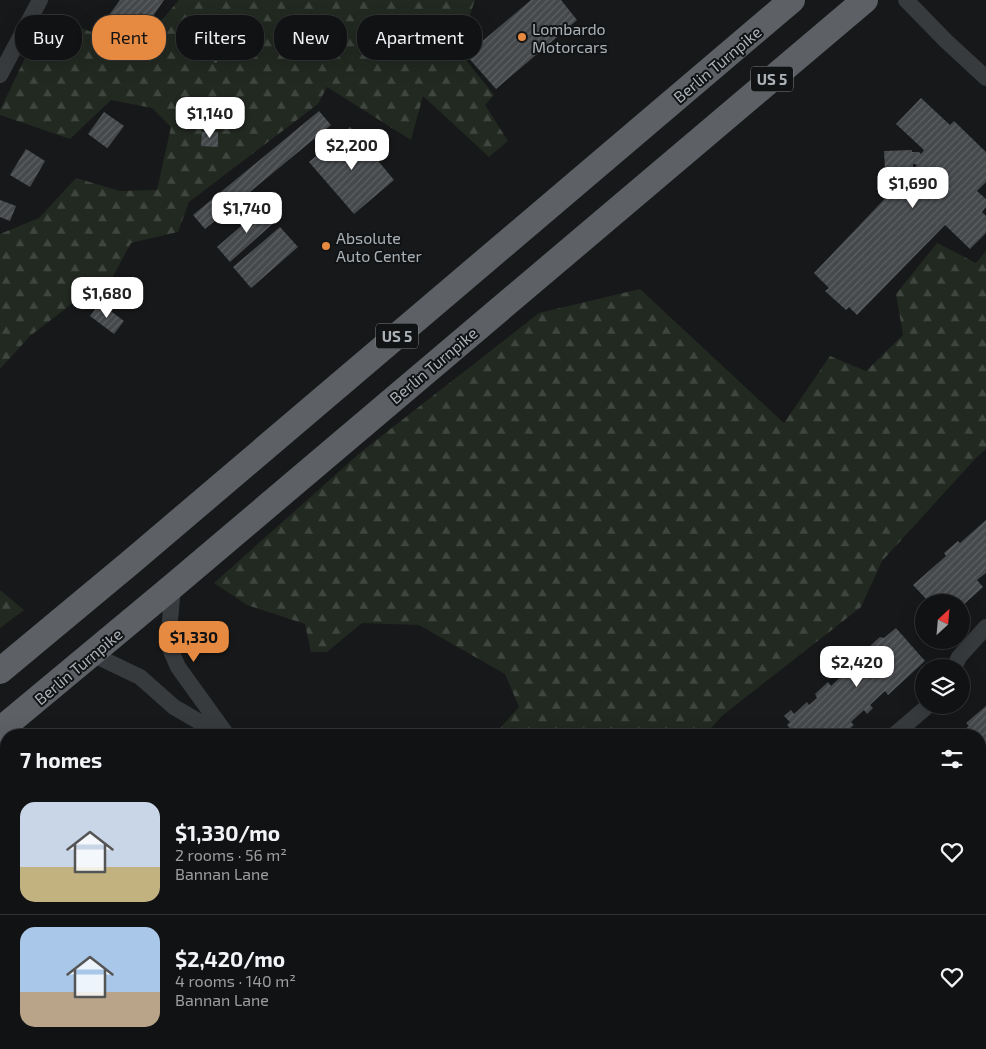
<!DOCTYPE html>
<meta charset="utf-8">
<style>
body{margin:0;font-family:"Exo 2",sans-serif;background:#1a1b1c;color:#f1f3f6;height:100vh;display:flex;flex-direction:column;font-size:19px;white-space:nowrap}
*{box-sizing:border-box;margin:0}
p{font-size:16px;color:#9c9ea0}
.icon{flex:none;width:28px;height:28px;fill:none;stroke:currentColor;stroke-width:2;stroke-linecap:round;stroke-linejoin:round}
.map{position:relative;flex:1;overflow:hidden}
.side{position:absolute;left:0px;top:729px;width:986px;height:321px;display:flex;flex-direction:column;background:#111213;border-radius:20px 20px 0 0;box-shadow:0 5px 20px #0002,0 0 0 1px #303233}
.side>*{flex:none}
.guide{position:absolute;left:15px;top:15px;width:500px;height:45px;display:flex;gap:10px}
.needle{width:32px;rotate:26deg}
.controls{position:absolute;left:915px;top:594px;display:grid;gap:10px}
.controls a{display:grid;place-items:center;width:55px;height:55px;border-radius:50%;background:#111213;box-shadow:0 5px 20px #0002,0 0 0 1px #303233;font-size:25px}
.price{position:absolute;translate:-50% -42px;padding:0 11px;border-radius:10px;background:#fff;color:#222;font-size:16px;line-height:32px;filter:drop-shadow(0 1px 2px #0008)}
.price::after{content:'';position:absolute;left:50%;top:30px;width:15px;height:11px;margin-left:-8px;background:inherit;clip-path:polygon(0 0,100% 0,50% 100%)}
.price.on{background:#e78a41;color:#111}
ul{padding:0;list-style:none}
li{display:flex;align-items:center;gap:15px;height:125px;padding:0 20px}
li+li{border-top:1px solid #303233}
li span{display:grid;place-items:center;flex:none;width:140px;height:100px;border-radius:15px;color:#555}
li>.icon{margin-inline-start:auto}
span .icon{width:60px;height:60px;fill:#fffc;stroke-width:1}
li b{font-size:21px}
h2{display:flex;justify-content:space-between;align-items:center;height:60px;padding:0 20px;font-size:21px}
.chip{padding:0 18px;border-radius:20px;background:#111213;box-shadow:0 5px 20px #0002,0 0 0 1px #303233;font-size:18px;line-height:45px}
.chip.on{background:#e78a41;color:#111}
.map>svg:first-child{display:block}
.forest{fill:url(#forest-firs)}
.park{fill:url(#park-crowns)}
.building{fill:url(#building-hatch)}
.lines{fill:none;stroke-linecap:round;stroke-linejoin:round}
.minor{stroke:#383b3e;stroke-width:16}
.trunk{stroke:#5d6166;stroke-width:26}
.poi-dot{fill:#e78a41;stroke:#121314;stroke-width:2}
.labels{text-anchor:middle;dominant-baseline:central;stroke-width:4;stroke-linejoin:round;paint-order:stroke}
.shield{fill:#121314;stroke:#7c8287;stroke-width:1}
.shield-label{font-size:15px;font-weight:bold;fill:#aab2b8}
.poi-label{font-size:16px;fill:#aab2b8;stroke:#121314;text-anchor:start}
.street-label{font-size:16px;fill:#aab2b8;stroke:#121314}
</style>
<div class="map">
<svg width="986" height="1049" viewBox="0 0 986 1049">
<defs>
<pattern id="forest-firs" width="22" height="20" patternUnits="userSpaceOnUse" patternTransform="scale(1.25)"><rect width="22" height="20" fill="#222921"/><path d="M5 1l3.5 6h-7zM16 11l3.5 6h-7z" fill="#3f463f"/></pattern>
<pattern id="park-crowns" width="20" height="18" patternUnits="userSpaceOnUse" patternTransform="scale(1.25)"><rect width="20" height="18" fill="#222921"/><path d="M2 6a3 3 0 1 1 6 0M12 15a3 3 0 1 1 6 0" fill="none" stroke="#3f463f"/></pattern>
<pattern id="building-hatch" width="6" height="6" patternUnits="userSpaceOnUse" patternTransform="scale(1.25)"><rect width="6" height="6" fill="#46494c"/><path d="M-1 1l2-2M0 6l6-6M5 7l2-2" fill="none" stroke="#5e6164"/></pattern>
</defs>
<rect width="100%" height="100%" fill="#171819"/>
<g class="forest">
<polygon points="179,0 475,0 458,50 494,95 485,105 508,141 489,157 423,96 411,140 327,87 318,104 189,202 178,232 131,243 103,295 82,296 30,336 0,369 0,234 39,218 76,178 120,191 157,190 171,127 152,108 111,100 70,139 0,115 0,110 46,15 137,49"/>
<polygon points="937,243 976,263 986,251 986,449 977,457 882,561 861,607 723,715 705,735 494,735 519,707 505,674 419,625 362,623 327,652 311,652 305,624 247,605 214,583 361,452 539,313 640,289 784,423 830,356 866,371 903,335 896,294"/>
<polygon points="0,590 24,610 0,628"/>
<polygon points="986,811 986,1049 771,1049 775,1044 980,1044 980,817"/>
</g>
<polygon class="park" points="986,968 986,1049 905,1049 910,1044 980,1044 980,974"/>
<g class="building">
<polygon points="120,0 164,0 151,19 141,13 128,32 107,18"/>
<polygon points="531,0 561,0 577,20 496,89 466,55"/>
<polygon points="212,27 232,41 216,63 196,48"/>
<polygon points="921,98 950,125 954,121 986,152 986,182 977,191 986,199 986,207 982,212 986,216 986,233 970,249 945,225 857,315 849,307 846,310 825,291 829,288 814,273 917,165 915,164 913,164 913,167 885,168 884,151 912,150 912,152 919,152 921,154 924,150 896,124"/>
<polygon points="319,111 331,125 205,229 193,215"/>
<polygon points="104,112 124,126 109,146 107,148 88,134"/>
<polygon points="350,127 394,180 354,214 309,162"/>
<polygon points="202,132 218,132 218,147 201,146"/>
<polygon points="26,149 45,161 30,187 10,175"/>
<polygon points="0,200 16,206 10,221 0,217"/>
<polygon points="265,205 277,220 230,262 217,247"/>
<polygon points="280,227 298,247 251,288 233,267"/>
<polygon points="100,303 124,321 114,334 90,316"/>
<polygon points="986,520 986,573 977,580 983,587 961,607 961,602 929,602 913,585 946,556 944,553 958,541 960,543"/>
<polygon points="896,628 925,661 888,695 885,691 870,705 873,708 867,714 864,710 851,722 854,725 842,735 796,735 787,725 790,722 784,716 791,710 794,714 807,702 809,705 817,698 815,694 828,682 831,686 849,669 846,665 860,653 863,657 873,648 870,646 880,637 884,638"/>
<polygon points="986,706 986,768 980,773 980,735 958,735 969,726 966,723"/>
<polygon points="53,1044 124,1044 128,1049 57,1049"/>
<polygon points="662,1044 732,1044 725,1049 656,1049"/>
</g>
<g class="lines">
<g class="minor">
<polyline points="906,0 946,41 986,78"/>
<polyline points="0,75 40,0"/>
<polyline points="173,586 168,644 178,667 227,735"/>
<polyline points="92,654 140,677 174,707 222,735"/>
<polyline points="954,668 959,657 986,627"/>
<polyline points="894,735 929,705"/>
<polyline points="437,1044 443,1049"/>
<polyline points="608,1049 614,1044"/>
</g>
<g class="trunk">
<polyline points="0,671 131,562 792,0"/>
<polyline points="0,730 173,586 865,0"/>
</g>
</g>
<g class="poi-dot">
<circle cx="522" cy="37" r="5"/>
<circle cx="326" cy="246" r="5"/>
</g>
<g class="labels">
<g class="shield">
<rect x="751" y="66.5" width="42" height="25" rx="4"/>
<rect x="376" y="323.5" width="42" height="25" rx="4"/>
</g>
<g class="shield-label">
<text x="772" y="79">US 5</text>
<text x="397" y="336">US 5</text>
</g>
<g class="poi-label">
<text x="532" y="28">Lombardo<tspan x="532" dy="18">Motorcars</tspan></text>
<text x="336" y="237">Absolute<tspan x="336" dy="18">Auto Center</tspan></text>
</g>
<g class="street-label">
<text transform="translate(717 64) rotate(-40)">Berlin Turnpike</text>
<text transform="translate(433 365) rotate(-40)">Berlin Turnpike</text>
<text transform="translate(78 666) rotate(-40)">Berlin Turnpike</text>
</g>
</g>
</svg>
<div class="controls">
<a><svg class="needle" viewBox="-14 -14 28 28"><path d="M0-13l5 13h-10z" fill="#e53935"/><path d="M0 13l5-13h-10z" fill="#9c9ea0"/></svg></a>
<a><svg class="icon" aria-label="layers" viewBox="0 0 24 24"><path d="M12 4l9 5-9 5-9-5zM3 14l9 5 9-5"/></svg></a>
</div>
<b class="price" style="left:210px;top:139px">$1,140</b>
<b class="price" style="left:352px;top:171px">$2,200</b>
<b class="price" style="left:913px;top:209px">$1,690</b>
<b class="price" style="left:247px;top:234px">$1,740</b>
<b class="price" style="left:107px;top:319px">$1,680</b>
<b class="price on" style="left:194px;top:663px">$1,330</b>
<b class="price" style="left:857px;top:688px">$2,420</b>
<div class="guide">
<a class="chip">Buy</a>
<a class="chip on">Rent</a>
<a class="chip">Filters</a>
<a class="chip">New</a>
<a class="chip">Apartment</a>
</div>
<section class="side">
<h2>7 homes<svg class="icon" aria-label="filters" viewBox="0 0 24 24"><path d="M4 7h16M4 17h16"/><circle cx="9" cy="7" r="2"/><circle cx="15" cy="17" r="2"/></svg></h2>
<ul>
<li><span style="background:linear-gradient(#c9d6e8 65%,#c2b280 0)"><svg class="icon" aria-label="home" viewBox="0 0 24 24"><path d="M3 11l9-7 9 7M6 9v11h12V9"/></svg></span><div><b>$1,330/mo</b><p>2 rooms · 56 m²</p><p>Bannan Lane</p></div><svg class="icon" aria-label="heart" viewBox="0 0 24 24"><path d="M12 20l-8-8c-3-5 5-10 8-4 3-6 11-1 8 4z"/></svg></li>
<li><span style="background:linear-gradient(#a9c7e8 65%,#b9a48a 0)"><svg class="icon" aria-label="home" viewBox="0 0 24 24"><path d="M3 11l9-7 9 7M6 9v11h12V9"/></svg></span><div><b>$2,420/mo</b><p>4 rooms · 140 m²</p><p>Bannan Lane</p></div><svg class="icon" aria-label="heart" viewBox="0 0 24 24"><path d="M12 20l-8-8c-3-5 5-10 8-4 3-6 11-1 8 4z"/></svg></li>
</ul>
</section>
</div>
